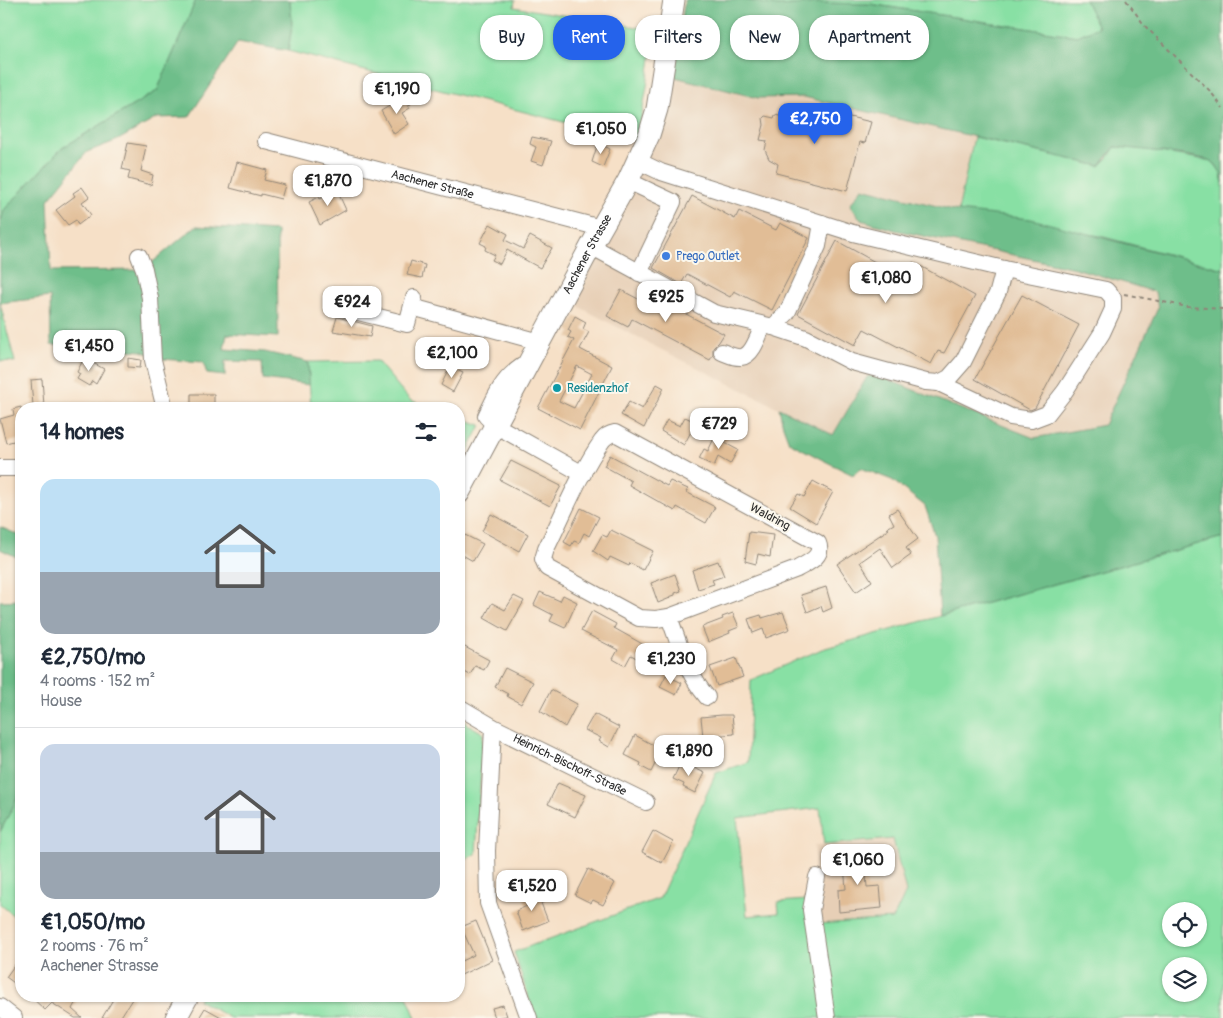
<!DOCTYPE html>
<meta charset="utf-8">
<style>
body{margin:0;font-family:Pangolin,sans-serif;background:#f6f6f7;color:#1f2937;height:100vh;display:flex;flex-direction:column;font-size:19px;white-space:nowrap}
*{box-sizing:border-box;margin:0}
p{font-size:16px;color:#747a83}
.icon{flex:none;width:28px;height:28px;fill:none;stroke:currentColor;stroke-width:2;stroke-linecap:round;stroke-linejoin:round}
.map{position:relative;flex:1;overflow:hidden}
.drawer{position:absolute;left:15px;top:402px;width:450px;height:600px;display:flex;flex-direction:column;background:#fff;border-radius:20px;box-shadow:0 1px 4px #0004}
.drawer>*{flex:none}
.top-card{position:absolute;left:480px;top:15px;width:475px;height:45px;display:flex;gap:10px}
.buttons{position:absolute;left:1162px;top:902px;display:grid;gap:10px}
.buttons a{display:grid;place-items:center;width:45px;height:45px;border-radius:50%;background:#fff;box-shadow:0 1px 4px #0004;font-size:25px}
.price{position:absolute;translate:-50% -42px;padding:0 11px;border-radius:10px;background:#fff;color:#222;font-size:16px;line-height:32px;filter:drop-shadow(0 1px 2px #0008)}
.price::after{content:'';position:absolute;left:50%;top:30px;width:15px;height:11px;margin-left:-8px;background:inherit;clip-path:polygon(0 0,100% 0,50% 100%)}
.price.selected{background:#2563eb;color:#fff}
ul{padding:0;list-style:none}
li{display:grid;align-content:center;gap:10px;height:265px;padding:0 25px}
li+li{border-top:1px solid #e0e1e3}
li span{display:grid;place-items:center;height:155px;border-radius:15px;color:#555}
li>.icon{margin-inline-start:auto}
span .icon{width:90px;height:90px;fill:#fffc;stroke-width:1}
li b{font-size:21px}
h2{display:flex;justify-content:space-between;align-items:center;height:60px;padding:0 25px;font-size:21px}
.pill{padding:0 18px;border-radius:20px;background:#fff;box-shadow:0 1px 4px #0004;font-size:18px;line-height:45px}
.pill.selected{background:#2563eb;color:#fff}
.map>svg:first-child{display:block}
.built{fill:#e7cfb6}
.green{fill:#88e0a4;stroke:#5a8668;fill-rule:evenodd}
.forest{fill:#6ebe8a;stroke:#4c745a}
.building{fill:#e1bd96;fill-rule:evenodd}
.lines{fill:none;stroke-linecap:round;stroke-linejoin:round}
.minor-casing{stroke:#908679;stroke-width:18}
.major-casing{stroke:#908679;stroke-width:23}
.path{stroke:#908679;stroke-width:2;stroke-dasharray:4 4;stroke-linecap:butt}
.minor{stroke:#fff;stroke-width:16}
.major{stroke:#fff;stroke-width:21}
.shop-dot{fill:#3f7fe0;stroke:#fbf7ec;stroke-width:2}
.culture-dot{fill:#0f9aa8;stroke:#fbf7ec;stroke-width:2}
.labels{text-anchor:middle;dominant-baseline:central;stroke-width:4;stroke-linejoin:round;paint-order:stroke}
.street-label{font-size:12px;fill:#2b2b2b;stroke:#fbf7ec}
.shop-label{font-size:12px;fill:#366cbe;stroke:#fbf7ec;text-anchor:start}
.culture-label{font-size:12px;fill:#0d838f;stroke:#fbf7ec;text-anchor:start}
</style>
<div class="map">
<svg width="1223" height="1018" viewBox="0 0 1223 1018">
<rect width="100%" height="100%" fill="#fbf7ec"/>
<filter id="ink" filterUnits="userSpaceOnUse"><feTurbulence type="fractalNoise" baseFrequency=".02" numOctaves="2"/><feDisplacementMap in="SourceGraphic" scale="10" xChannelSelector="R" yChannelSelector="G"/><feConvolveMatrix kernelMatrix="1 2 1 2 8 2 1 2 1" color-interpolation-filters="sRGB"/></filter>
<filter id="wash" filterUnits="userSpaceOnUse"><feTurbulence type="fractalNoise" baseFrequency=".0096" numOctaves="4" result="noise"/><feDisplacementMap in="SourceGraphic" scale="20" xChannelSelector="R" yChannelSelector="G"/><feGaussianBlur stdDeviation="1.12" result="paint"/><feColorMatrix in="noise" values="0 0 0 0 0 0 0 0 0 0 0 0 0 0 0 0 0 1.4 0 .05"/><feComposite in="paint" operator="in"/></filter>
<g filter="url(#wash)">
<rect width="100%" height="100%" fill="#f6e0c7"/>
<g class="built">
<polygon points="671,76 758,98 804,97 974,137 958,211 862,188 895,230 1075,268 1155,292 1158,308 1104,425 1034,438 875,375 867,377 833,435 650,344 572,303"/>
<polygon points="893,839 906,892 893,919 818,924 817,877 814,846"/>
</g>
<g class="green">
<polygon points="0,0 196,0 157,91 62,148 4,210 0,225"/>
<polygon points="290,0 515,0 514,7 655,30 647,86 637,141 288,51 292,26"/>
<polygon points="744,0 1085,0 1098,27 1077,36 870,4 819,3 778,6"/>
<polygon points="974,137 1100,166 1108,158 1115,147 1142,149 1212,161 1221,172 1223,183 1223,269 1100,236 958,211"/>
<polygon points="0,303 15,362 0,361"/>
<polygon points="377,361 410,400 435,409 311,409 308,362"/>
<polygon points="459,417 481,425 459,468"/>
<path d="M1223 537V1018H535L514 952 660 898 716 773 748 762 751 680 822 649ZM820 808 824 845 893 839 906 892 893 919 818 924 807 900 778 902 779 913 747 916 737 818ZM1171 911H1199V939H1171ZM1171 966H1199V994H1171Z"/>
<polygon points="459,719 483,733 476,854 459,862"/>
<polygon points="21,791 21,922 0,904 0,832"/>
<polygon points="200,996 407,996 416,1018 230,1018 198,1000"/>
</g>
<g class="forest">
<polygon points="196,0 290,0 292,26 288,51 238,42 189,117 157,118 118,140 87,152 48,200 51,271 143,270 196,226 277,231 278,337 227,334 224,349 265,352 308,362 309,385 263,379 262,362 225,361 225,376 207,374 203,362 161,359 142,351 51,345 50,297 0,303 0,225 4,210 62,148 157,91"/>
<path d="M685 0H744L778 6 819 3 870 4 1077 36 1098 27 1085 0H1223V183C1221 175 1220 168 1213 162 1205 156 1129 148 1115 147L1100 166 804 97 758 98 671 76Z"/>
<polygon points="862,188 958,211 1031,219 1223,269 1223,537 940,616 935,536 925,506 892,480 861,468 853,475 819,458 789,442 783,426 779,408 833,435 867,377 876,375 1034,438 1104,425 1158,308 1155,292 1075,268 895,230 861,220 850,205"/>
<polygon points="0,527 21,536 21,559 0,549"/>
<polygon points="21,600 21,791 0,832 0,601"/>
</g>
<g id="blocks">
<g class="building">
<polygon points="406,96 411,104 408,105 410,108 402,113 409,124 394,134 381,111"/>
<polygon points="799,105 871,122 865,143 860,142 847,191 776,173 778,164 769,159 765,150 767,141 760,140 764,125 763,118 765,116 774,118 775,115 789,118 791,110 797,111"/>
<polygon points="532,137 551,141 543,165 531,161 536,147 530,144"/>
<polygon points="128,143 146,146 141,171 153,175 151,185 128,179 130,171 122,169"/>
<polygon points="598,143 610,149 603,167 592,162"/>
<polygon points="237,162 267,170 264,180 285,185 281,199 261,194 261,196 230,188"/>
<polygon points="82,187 89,197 82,202 91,215 78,225 76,220 68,225 56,210 75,196 73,193"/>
<polygon points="337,190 346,210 320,225 309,202 319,197 320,199"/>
<polygon points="692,196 735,219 739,211 776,230 780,223 809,238 772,310 734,291 730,297 687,274 681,284 653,268"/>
<polygon points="490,224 508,234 505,240 523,249 530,236 552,248 540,268 507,250 500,264 492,260 495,255 485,250 486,246 480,243"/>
<polygon points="837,241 904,278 913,262 975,296 944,353 938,351 931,364 864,329 855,345 798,314"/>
<polygon points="411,261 425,265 422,278 407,275"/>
<polygon points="621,290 642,301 646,293 724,334 719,342 713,348 713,355 710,360 632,319 628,327 607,316"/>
<polygon points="1022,295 1079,325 1035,408 1030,410 975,379"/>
<path d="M575 316 586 322 583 329 589 332 580 349 612 366 580 430 538 408 574 340 568 337 571 332 568 330ZM577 366 592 374 574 408 559 401Z"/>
<polygon points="337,317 372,326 370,337 333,331"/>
<polygon points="84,358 104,369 96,384 92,381 89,386 77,379 80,374 77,372"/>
<polygon points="128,358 141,360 140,368 128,367"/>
<polygon points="450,367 463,373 453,392 441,385"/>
<polygon points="42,379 44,406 33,406 31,380"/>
<polygon points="657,384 664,388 644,428 621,415 629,402 642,409"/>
<polygon points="191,394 214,394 214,409 191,407"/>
<polygon points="21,407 21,439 6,443 0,419 14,415 13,409"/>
<polygon points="685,417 696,422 684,445 661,431 667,420 680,426"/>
<polygon points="719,428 730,434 725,443 738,450 730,464 718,457 714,466 699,459 704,449 708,451"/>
<polygon points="610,455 667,486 670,481 688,489 686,492 715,507 706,523 677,507 675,511 629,485 631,481 604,466"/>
<polygon points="511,461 561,486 550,506 500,480"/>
<polygon points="813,481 833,492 816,523 790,507 798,494 804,497"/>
<polygon points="581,508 599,517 589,536 584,533 579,543 574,541 571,546 564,542"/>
<polygon points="897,509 918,539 906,548 911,555 893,568 880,548 860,562 872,581 856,592 837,564 889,529 887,528 894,524 889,514"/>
<polygon points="491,514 528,534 519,551 482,531"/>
<polygon points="611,530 653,551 643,570 630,563 629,566 610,557 608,561 593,551 602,535 607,537"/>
<polygon points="749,532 773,535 770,557 758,554 756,564 745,561"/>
<polygon points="465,535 483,544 473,561 459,553 459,546"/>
<polygon points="718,561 724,576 712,580 714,584 698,589 692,570"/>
<polygon points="675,574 681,591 675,593 675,595 669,597 670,598 658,603 651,583"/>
<polygon points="826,587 832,608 823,612 821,606 807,612 801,595"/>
<polygon points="540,592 560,601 563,595 577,602 565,628 550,621 553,615 534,605"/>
<polygon points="514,596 524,601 507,631 484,618 492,603 505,610"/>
<polygon points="592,611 616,624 614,628 646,646 659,648 655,664 640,660 631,655 625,666 613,659 618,650 581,631"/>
<polygon points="783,612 790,629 766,638 763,629 753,633 748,619 761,615 762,618"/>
<polygon points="733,613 739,627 729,631 730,633 708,642 702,627 723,619 722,617"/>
<polygon points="463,646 489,660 484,670 475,666 470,675 459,669 459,653"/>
<polygon points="736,658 743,677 717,686 710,667"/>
<polygon points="505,668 533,682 521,704 507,696 508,694 495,687"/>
<polygon points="666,675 682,683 676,695 660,687"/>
<polygon points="551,690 577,704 565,727 540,711"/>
<polygon points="594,714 619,727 609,747 599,741 601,738 585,730"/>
<polygon points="722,715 732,715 734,734 703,737 701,717"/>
<polygon points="635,735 662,750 651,772 640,766 641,763 625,755"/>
<polygon points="681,762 705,773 695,793 683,787 684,784 673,779"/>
<polygon points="558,783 586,795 575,817 548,804"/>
<polygon points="653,831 673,842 662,863 642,852"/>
<polygon points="864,852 867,887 880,886 882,908 839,912 838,890 846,889 843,854"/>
<polygon points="588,869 615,883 603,905 593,900 591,903 575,895"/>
<polygon points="540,892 544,902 541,903 548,921 523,931 516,911 527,906 524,898"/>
<polygon points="476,921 492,960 459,976 459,962 474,955 461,927"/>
<polygon points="21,956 21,988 6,977"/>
<polygon points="30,996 58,996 65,1002 68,996 79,996 72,1009 82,1018 75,1018 52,1003 45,1010"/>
<polygon points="115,996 134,996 120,1018 102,1018"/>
<polygon points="503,1005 507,1016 495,1018 492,1008"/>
<polygon points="205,1008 223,1018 199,1018"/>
</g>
</g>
</g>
<g filter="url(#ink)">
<use href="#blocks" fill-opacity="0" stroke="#908679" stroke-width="1"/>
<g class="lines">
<g class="minor-casing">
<g id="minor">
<path id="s1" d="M266 141 601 228"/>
<polyline points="638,161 661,172 853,233 1004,269 1106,290 1113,298 1113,309 1102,333 1065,391 1047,414 1031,420 1011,417 939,383"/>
<polyline points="628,181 673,202 639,273"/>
<polyline points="591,246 714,313 773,327 806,338 852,362 926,382 939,383 949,378 963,362 998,292 1004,269"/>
<polyline points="139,256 144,269 150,298 153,360 165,409"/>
<polyline points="412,307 540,342"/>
<polyline points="342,308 407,324 414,298"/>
<polyline points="773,327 787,313 818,246 822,223"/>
<path d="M722 352C728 354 735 358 741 357 753 356 759 334 763 325"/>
<path d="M527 363C502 378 498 392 486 416L495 425 583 474"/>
<path d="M615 433 818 543C824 557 807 563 797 569L669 617 656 619 639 618 547 568 543 559 546 549C563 515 580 472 602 441 605 437 609 434 615 433Z"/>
<polyline points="0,468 21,468"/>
<path d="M669 617C680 646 687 674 707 697"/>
<path id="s2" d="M459 707 493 727 646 802"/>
<polyline points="493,727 487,851 488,903 529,1018"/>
<polyline points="817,877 811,910 827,1018"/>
<polyline points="0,1007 14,1018"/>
</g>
</g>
<g class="major-casing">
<g id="major">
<path id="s3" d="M459 493 591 246 628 181 649 135 657 109 674 0"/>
<polyline points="176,1018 188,996"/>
</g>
</g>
<g class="path">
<polyline points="1126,0 1145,26 1210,91 1223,108"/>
<polyline points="1124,294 1188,307 1223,309"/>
</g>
<use href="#minor" class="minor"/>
<use href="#major" class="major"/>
</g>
</g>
<circle class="shop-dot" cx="666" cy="256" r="5"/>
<circle class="culture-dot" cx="557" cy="388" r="5"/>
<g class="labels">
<g class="street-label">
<text stroke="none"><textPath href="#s1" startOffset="172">Aachener Straße</textPath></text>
<text stroke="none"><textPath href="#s3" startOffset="271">Aachener Strasse</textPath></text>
<text transform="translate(770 517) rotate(28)">Waldring</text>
<text stroke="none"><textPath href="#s2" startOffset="125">Heinrich-Bischoff-Straße</textPath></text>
</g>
<g class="shop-label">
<text x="676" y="256">Prego Outlet</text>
</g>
<g class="culture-label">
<text x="567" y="388">Residenzhof</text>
</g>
</g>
</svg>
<div class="buttons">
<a><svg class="icon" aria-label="locate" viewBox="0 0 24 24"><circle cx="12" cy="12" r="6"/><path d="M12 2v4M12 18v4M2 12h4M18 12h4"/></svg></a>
<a><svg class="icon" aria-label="layers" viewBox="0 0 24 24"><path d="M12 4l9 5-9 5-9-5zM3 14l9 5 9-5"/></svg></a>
</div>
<b class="price" style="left:397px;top:115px">€1,190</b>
<b class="price selected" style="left:815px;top:145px">€2,750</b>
<b class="price" style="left:601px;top:155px">€1,050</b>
<b class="price" style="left:328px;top:207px">€1,870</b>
<b class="price" style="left:886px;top:304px">€1,080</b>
<b class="price" style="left:666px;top:323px">€925</b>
<b class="price" style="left:352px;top:328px">€924</b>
<b class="price" style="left:89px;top:372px">€1,450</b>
<b class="price" style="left:452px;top:379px">€2,100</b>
<b class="price" style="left:719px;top:450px">€729</b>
<b class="price" style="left:671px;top:685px">€1,230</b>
<b class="price" style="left:689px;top:777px">€1,890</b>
<b class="price" style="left:858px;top:886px">€1,060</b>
<b class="price" style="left:532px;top:912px">€1,520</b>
<div class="top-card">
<a class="pill">Buy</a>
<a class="pill selected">Rent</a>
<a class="pill">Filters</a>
<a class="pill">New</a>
<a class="pill">Apartment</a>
</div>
<section class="drawer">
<h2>14 homes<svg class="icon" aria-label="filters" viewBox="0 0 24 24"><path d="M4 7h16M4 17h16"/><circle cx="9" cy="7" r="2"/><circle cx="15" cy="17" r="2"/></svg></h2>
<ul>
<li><span style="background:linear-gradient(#bfe0f5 60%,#9aa5b1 0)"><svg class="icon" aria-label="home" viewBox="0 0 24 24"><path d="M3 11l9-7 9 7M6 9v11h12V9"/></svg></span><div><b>€2,750/mo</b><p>4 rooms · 152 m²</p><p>House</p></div></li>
<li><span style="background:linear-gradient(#c9d6e8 70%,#9aa5b1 0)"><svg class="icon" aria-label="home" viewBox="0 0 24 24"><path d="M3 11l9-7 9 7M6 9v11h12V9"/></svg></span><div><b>€1,050/mo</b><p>2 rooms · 76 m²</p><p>Aachener Strasse</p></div></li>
</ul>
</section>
</div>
